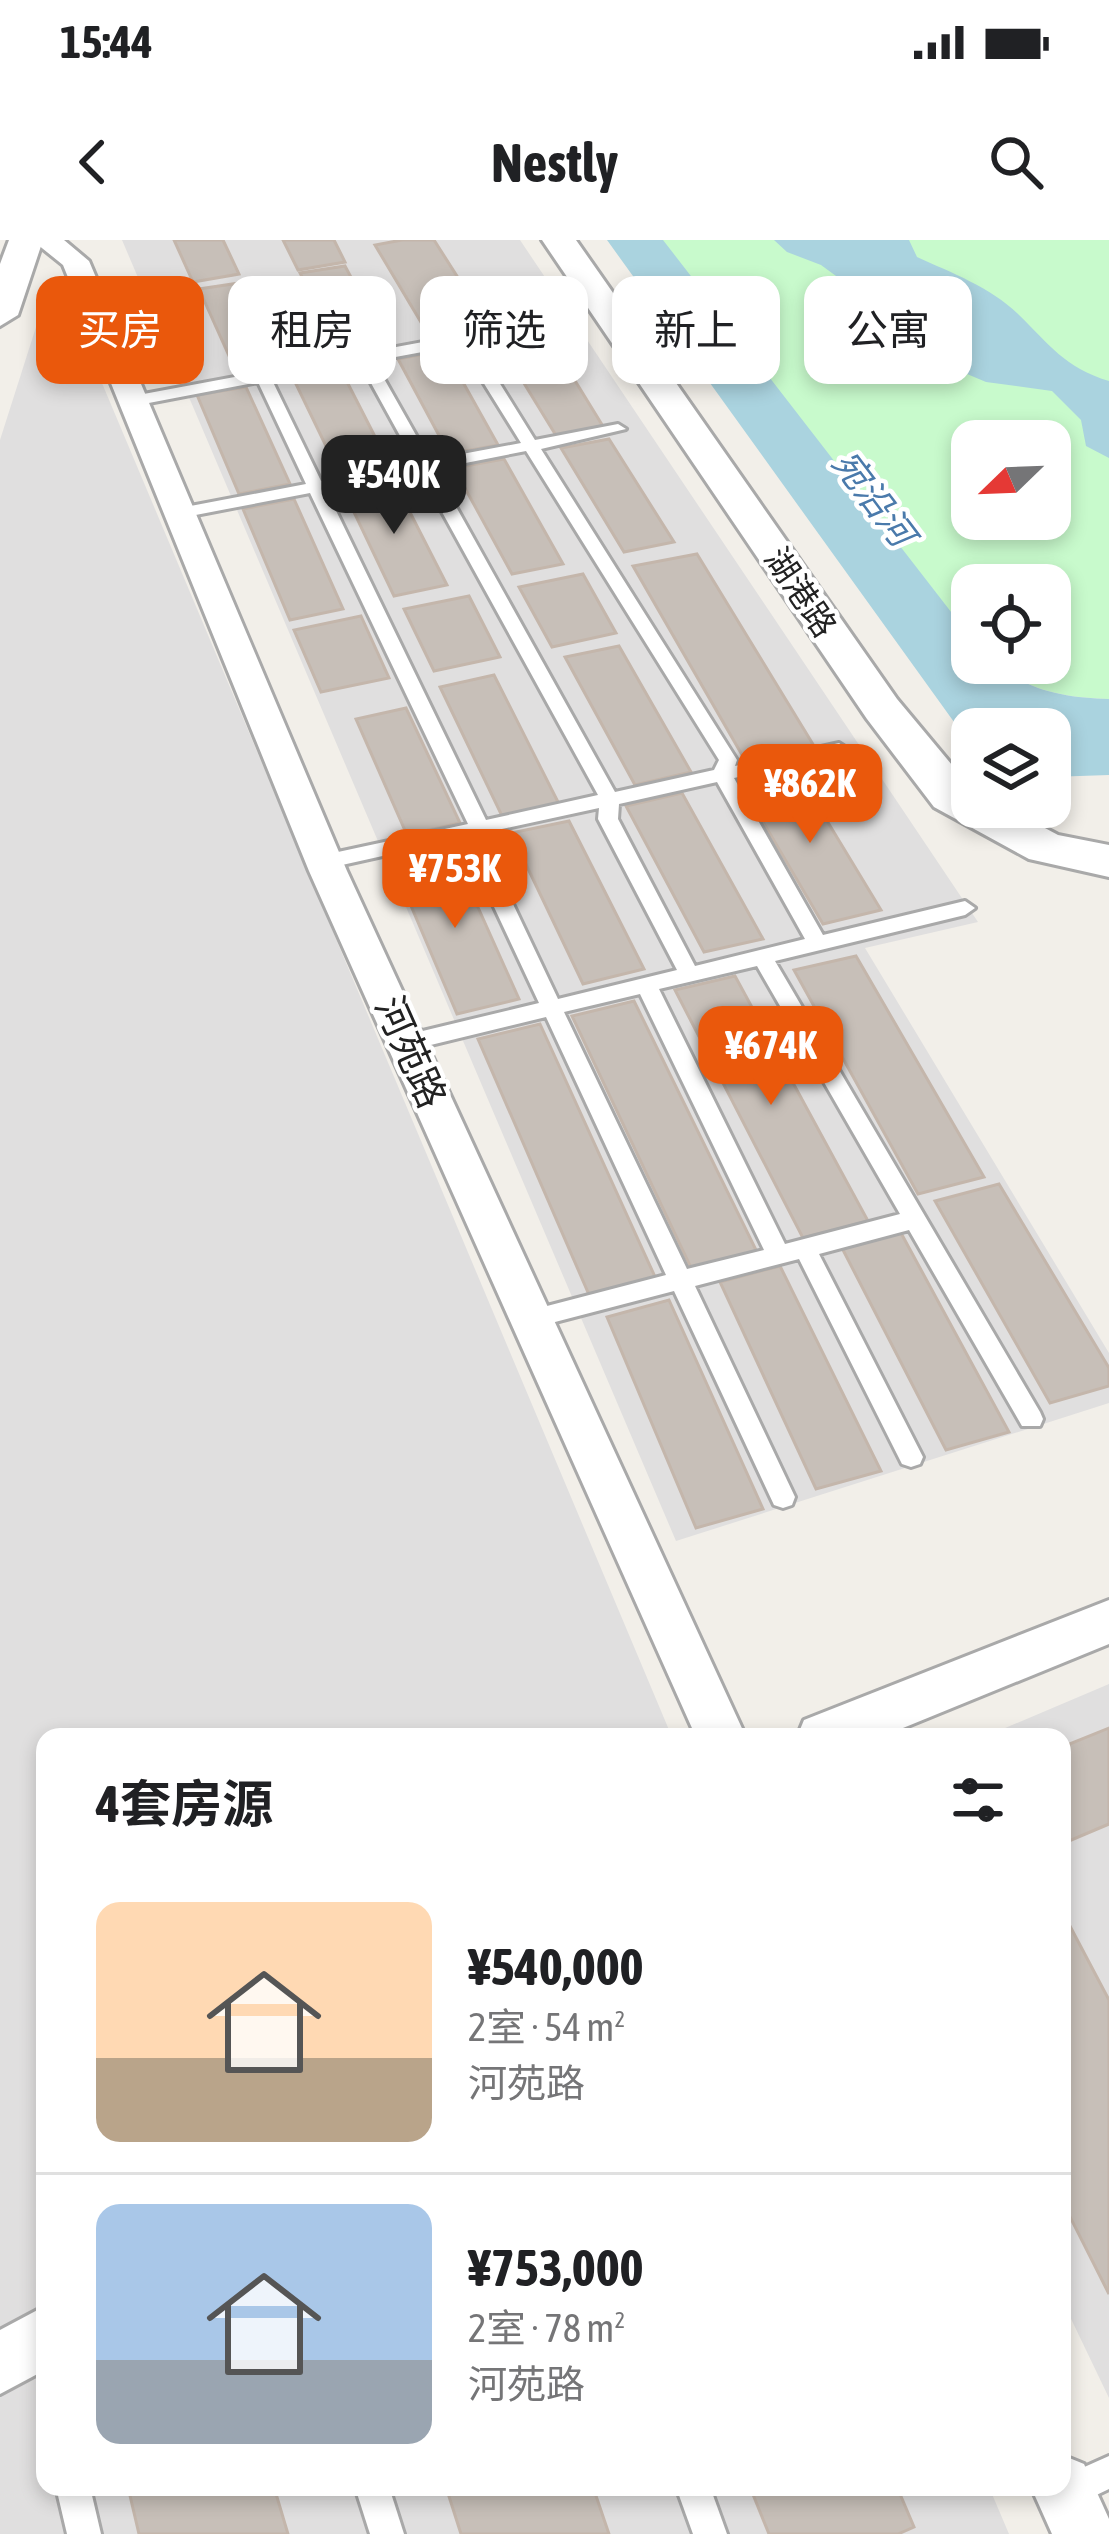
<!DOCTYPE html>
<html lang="zh">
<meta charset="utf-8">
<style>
body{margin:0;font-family:"Asap Condensed","Noto Sans SC",sans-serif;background:#f2f2f2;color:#202124;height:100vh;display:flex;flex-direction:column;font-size:45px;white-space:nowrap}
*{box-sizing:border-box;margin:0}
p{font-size:39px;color:#757577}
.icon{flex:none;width:66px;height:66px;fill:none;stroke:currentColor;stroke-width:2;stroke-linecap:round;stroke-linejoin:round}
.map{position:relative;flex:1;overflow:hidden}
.side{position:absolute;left:36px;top:1488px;width:1035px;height:768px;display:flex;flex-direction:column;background:#fff;border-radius:24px;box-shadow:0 6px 18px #0003}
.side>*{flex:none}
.hud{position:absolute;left:36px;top:36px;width:1038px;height:108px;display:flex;gap:24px}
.needle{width:78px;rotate:247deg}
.tools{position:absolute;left:951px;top:180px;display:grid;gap:24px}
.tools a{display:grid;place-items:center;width:120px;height:120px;border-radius:24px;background:#fff;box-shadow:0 6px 18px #0003;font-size:60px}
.price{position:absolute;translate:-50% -102px;padding:0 27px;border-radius:24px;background:#ea580c;color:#fff;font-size:39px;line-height:78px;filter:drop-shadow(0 3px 6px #0008)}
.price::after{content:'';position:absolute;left:50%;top:72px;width:36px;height:27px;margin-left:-18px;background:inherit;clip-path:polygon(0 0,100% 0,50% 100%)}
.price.on{background:#222;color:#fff}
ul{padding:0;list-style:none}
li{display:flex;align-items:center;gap:36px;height:300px;padding:0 60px}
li+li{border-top:3px solid #e0e0e0}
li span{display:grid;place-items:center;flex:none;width:336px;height:240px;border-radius:24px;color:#555}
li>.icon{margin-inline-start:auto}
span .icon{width:144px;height:144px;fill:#fffc;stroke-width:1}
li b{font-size:51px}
h2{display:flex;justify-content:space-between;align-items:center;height:144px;padding:0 60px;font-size:51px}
.chip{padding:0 42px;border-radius:24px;background:#fff;box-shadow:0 6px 18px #0003;font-size:42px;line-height:108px}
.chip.on{background:#ea580c;color:#fff}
.status{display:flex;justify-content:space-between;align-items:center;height:84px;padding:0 60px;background:#fff;direction:ltr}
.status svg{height:33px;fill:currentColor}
header{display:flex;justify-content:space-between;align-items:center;height:156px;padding:0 60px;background:#fff;font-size:54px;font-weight:700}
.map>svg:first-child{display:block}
.residential{fill:#e0dfdf}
.park{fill:#c8facc;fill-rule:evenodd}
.water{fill:#aad3df}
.building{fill:#c7bfb8;stroke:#c4b6ab;stroke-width:3}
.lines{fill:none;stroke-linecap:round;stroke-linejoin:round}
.service-casing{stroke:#a9a9a9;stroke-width:6}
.minor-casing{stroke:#a9a9a9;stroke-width:6}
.tertiary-casing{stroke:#a9a9a9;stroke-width:6}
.service{fill:#fff;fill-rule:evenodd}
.minor{fill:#fff;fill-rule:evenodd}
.tertiary{fill:#fff;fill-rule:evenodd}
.labels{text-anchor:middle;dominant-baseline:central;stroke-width:9;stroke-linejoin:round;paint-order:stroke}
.far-street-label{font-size:33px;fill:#222;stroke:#fff}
.far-water-label{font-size:36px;font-style:italic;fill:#4a7aab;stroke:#fff}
.street-label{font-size:39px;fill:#222;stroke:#fff}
</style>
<div class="status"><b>15:44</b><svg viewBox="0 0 49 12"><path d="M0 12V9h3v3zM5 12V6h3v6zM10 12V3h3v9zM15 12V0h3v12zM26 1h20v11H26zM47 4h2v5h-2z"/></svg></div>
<header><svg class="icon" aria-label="back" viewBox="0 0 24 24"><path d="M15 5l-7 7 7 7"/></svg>Nestly<svg class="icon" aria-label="search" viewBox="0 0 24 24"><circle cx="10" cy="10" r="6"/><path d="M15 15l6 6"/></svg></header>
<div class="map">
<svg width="1109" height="2294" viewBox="0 0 1109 2294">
<rect width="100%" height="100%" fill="#f2efe9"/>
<g class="residential">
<polygon points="122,0 520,0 978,682 865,708 1109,1113 1109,1163 676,1301"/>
<polygon points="75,79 672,1497 45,1497 45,2247 989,2247 1009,2294 0,2294 0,200 36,87"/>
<polygon points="1109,1444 1109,2158 1062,2060 1062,1497 984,1497"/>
</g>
<path class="park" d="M628 0H1109V459C1069 458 1027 452 997 423H1050V345H972V399ZM972 201H1050V279H972Z"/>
<g class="water">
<path d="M607 0H663L972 399V423H997C1027 452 1069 458 1109 459V535L1050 537V489H972V507Z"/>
<path d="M774 0H909L917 17C952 33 990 47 1018 74 1049 104 1065 128 1109 141V218L1086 206 1081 180 1052 151 986 142 934 120 899 82 821 25 787 12Z"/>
</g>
<g class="building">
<polygon points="174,0 223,0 239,34 193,42"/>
<polygon points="283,0 334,0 345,22 298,30"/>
<polygon points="402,0 434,0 490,88 431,99 375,5"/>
<polygon points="345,26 391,112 344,120 300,33"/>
<polygon points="246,42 287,129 239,138 199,49"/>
<polygon points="547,95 604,188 557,197 500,104"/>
<polygon points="445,110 498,205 449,214 398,119"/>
<polygon points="342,132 391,228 341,237 294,140"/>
<polygon points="246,147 290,244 239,254 197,155"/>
<polygon points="609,199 674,302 624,312 561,208"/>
<polygon points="504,219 563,324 512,334 454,228"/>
<polygon points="392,237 447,345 394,356 342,247"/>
<polygon points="294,259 343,369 290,380 243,269"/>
<polygon points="697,314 814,506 745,520 633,326"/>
<polygon points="583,334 616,393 552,407 519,347"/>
<polygon points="469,356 500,417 434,431 404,369"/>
<polygon points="361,376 389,438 321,452 294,390"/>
<polygon points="619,406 691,532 635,545 565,417"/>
<polygon points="494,435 560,566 503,578 440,447"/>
<polygon points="406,468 460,583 407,595 356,479"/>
<polygon points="795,528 881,670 823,684 739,541"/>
<polygon points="682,553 763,699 704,712 626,566"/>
<polygon points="569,581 644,729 583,744 511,593"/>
<polygon points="451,607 519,759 457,774 392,621"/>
<polygon points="856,716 984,937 918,954 794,730"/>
<polygon points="735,736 868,981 803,998 675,750"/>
<polygon points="634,761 757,1012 692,1030 572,776"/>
<polygon points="540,784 656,1039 590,1057 478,799"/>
<polygon points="999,944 1109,1128 1109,1146 1050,1163 935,961"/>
<polygon points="901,993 1009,1192 946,1210 842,1008"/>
<polygon points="780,1026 881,1231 816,1249 720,1042"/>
<polygon points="669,1060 763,1269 696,1288 607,1077"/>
<polygon points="1109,1488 1109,1584 1062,1604 1062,1507"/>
<polygon points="1062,1671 1109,1760 1109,2054 1062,1961"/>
<polygon points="128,2247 274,2247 288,2294 139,2294"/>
<polygon points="446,2247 593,2247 609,2294 461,2294"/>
<polygon points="750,2247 897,2247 914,2287 898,2294 769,2294"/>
</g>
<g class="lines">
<g class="service-casing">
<g id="service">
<path d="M546 79 554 84 551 87 474 102 535 200 618 184 626 189 541 209 737 520 735 526 839 503 848 509 839 515 734 538 823 695 965 661 975 668 965 675 775 721 1040 1172 1043 1179 1040 1186H1022L909 990 819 1014 923 1217 920 1224 911 1227 902 1224 799 1019 695 1046 795 1257 792 1265 783 1268 774 1265 674 1051 532 1088 524 1086 520 1079 524 1072 666 1035 546 777 406 811 395 803 406 795 539 763 465 605 468 597 324 629 314 622 324 615 468 584 310 253 180 278 172 273 180 268 306 244 258 142 133 166 125 161 133 156ZM460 105 521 203 430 220 374 121ZM360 123 415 223 321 241 272 140ZM526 211 719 520 714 530 615 552 435 229ZM420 232 598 555 486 580 326 250ZM717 542 805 699 695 726 618 579 619 564ZM599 568 598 579 677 730 558 759 485 605 488 592ZM757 726 900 974 785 1004 659 749ZM640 754 764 1010 687 1029 564 772Z"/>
<polygon points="1109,2216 1109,2249 1065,2270 1053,2265 1048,2253 1051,2247 1062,2247 1062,2237"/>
<polygon points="56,2247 90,2247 101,2294 67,2294"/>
<polygon points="355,2247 389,2247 404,2294 370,2294"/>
<polygon points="676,2247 710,2247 727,2294 693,2294"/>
</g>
</g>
<g class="minor-casing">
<g id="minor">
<polygon points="32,0 64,0 89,21 347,631 746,1497 696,1497 309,631 63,25"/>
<polygon points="1109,1360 1109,1404 881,1497 797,1497 804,1480"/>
<polygon points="45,2066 45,2130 0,2154 0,2090"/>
<polygon points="1062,2215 1084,2224 1109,2279 1109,2294 1052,2294 1031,2247 1062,2247"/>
</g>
</g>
<g class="tertiary-casing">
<g id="tertiary">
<polygon points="9,0 43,0 18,75 0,86 0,24"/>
<polygon points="542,0 576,0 897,459 972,549 972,567 1006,567 1058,595 1109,605 1109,637 1029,619 934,567 867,479"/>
</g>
</g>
<use href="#service" class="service"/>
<use href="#minor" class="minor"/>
<use href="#tertiary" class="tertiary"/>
</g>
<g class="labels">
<g class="far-street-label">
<text transform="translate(801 352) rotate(56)">湖港路</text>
</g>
<g class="far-water-label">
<text transform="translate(874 258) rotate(53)">宛沿河</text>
</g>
<g class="street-label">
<text transform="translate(411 812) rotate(66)">河苑路</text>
</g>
</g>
</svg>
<div class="tools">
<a><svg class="needle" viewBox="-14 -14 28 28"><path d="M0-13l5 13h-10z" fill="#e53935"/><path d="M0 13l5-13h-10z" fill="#757577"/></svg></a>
<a><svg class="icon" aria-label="locate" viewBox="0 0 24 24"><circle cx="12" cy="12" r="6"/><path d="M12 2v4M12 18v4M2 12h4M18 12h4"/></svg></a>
<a><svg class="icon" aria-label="layers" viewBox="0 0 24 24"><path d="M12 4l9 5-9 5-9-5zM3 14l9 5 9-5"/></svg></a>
</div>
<b class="price on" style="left:394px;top:297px">¥540K</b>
<b class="price" style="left:810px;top:606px">¥862K</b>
<b class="price" style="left:455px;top:691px">¥753K</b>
<b class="price" style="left:771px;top:868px">¥674K</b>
<div class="hud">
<a class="chip on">买房</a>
<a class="chip">租房</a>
<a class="chip">筛选</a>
<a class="chip">新上</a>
<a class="chip">公寓</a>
</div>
<section class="side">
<h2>4套房源<svg class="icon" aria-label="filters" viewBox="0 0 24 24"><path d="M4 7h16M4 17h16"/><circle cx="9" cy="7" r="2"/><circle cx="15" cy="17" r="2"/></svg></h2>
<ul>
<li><span style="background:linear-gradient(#ffd9b3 65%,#b9a48a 0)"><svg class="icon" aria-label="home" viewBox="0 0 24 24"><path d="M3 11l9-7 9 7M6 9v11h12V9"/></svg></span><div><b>¥540,000</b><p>2室 · 54 m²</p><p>河苑路</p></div></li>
<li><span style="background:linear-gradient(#a9c7e8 65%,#9aa5b1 0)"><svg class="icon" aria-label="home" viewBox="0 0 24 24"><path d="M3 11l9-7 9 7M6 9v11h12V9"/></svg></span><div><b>¥753,000</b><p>2室 · 78 m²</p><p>河苑路</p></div></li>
</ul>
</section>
</div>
